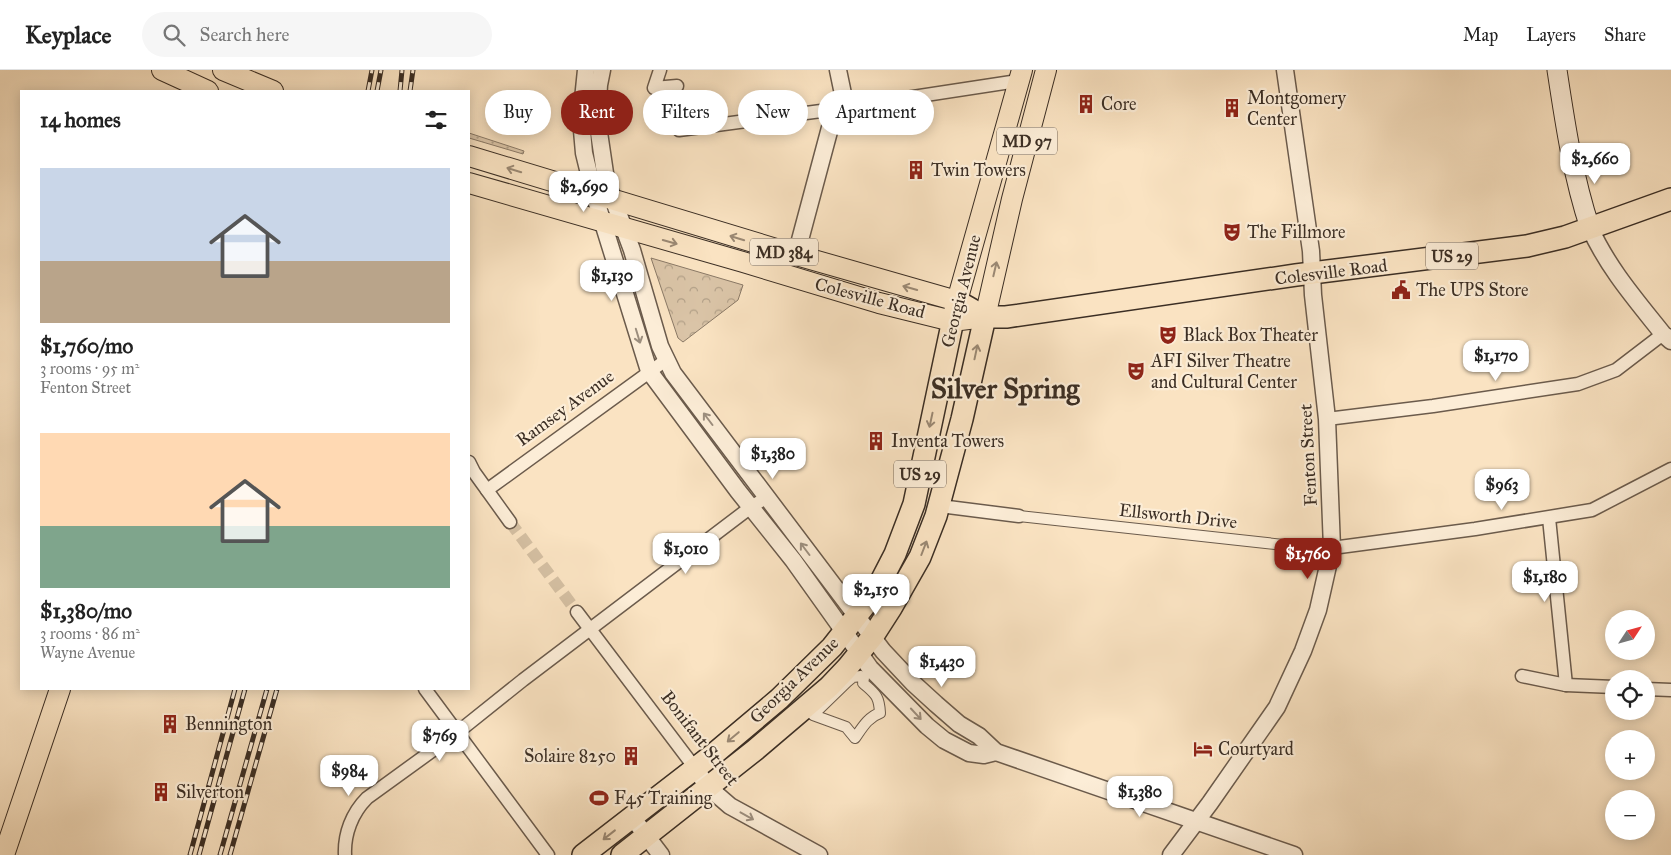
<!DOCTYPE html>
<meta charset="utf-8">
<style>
body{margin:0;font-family:"IM FELL Great Primer",serif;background:#f6f6f6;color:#222;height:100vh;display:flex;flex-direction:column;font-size:19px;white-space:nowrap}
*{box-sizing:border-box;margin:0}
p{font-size:16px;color:#767676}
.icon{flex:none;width:28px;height:28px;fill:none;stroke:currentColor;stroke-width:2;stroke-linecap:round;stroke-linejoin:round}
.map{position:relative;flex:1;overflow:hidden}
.details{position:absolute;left:20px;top:20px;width:450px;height:600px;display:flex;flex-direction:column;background:#fff;border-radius:0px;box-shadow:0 2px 12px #0003}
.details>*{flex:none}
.top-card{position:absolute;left:485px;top:20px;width:475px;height:45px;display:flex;gap:10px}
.needle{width:32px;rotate:54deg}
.buttons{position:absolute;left:1605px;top:540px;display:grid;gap:10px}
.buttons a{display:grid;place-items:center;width:50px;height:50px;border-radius:50%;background:#fff;box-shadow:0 2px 12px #0003;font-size:25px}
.price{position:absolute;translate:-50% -42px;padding:0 11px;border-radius:10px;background:#fff;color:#222;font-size:16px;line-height:32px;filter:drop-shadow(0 1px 2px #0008)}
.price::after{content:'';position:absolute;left:50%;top:30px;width:15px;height:11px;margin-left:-8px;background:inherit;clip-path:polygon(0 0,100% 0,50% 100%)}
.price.on{background:#8f2418;color:#fff}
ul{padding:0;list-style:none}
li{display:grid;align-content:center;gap:10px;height:265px;padding:0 20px}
li span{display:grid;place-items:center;height:155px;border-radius:0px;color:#555}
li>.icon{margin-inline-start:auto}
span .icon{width:90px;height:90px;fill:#fffc;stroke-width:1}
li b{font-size:21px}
h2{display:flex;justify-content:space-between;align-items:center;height:60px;padding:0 20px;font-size:21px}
.pill{padding:0 18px;border-radius:22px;background:#fff;box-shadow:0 2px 12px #0003;font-size:18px;line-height:45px}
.pill.on{background:#8f2418;color:#fff}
header{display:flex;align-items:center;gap:30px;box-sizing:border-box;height:70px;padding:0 25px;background:#fff;border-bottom:1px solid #e0e0e0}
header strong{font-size:24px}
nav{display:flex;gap:28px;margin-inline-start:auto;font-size:18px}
.search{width:350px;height:45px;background:#f6f6f6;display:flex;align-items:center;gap:12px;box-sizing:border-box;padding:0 18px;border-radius:28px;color:#767676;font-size:19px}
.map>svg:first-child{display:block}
.grass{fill:url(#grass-dots);stroke:#8a7966}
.park{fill:url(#park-crowns);stroke:#8a7966}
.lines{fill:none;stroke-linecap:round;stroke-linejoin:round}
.minor-tunnel{stroke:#d4bfa2;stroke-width:12;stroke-dasharray:12 6;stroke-linecap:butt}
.pedestrian-casing{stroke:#6b5b4c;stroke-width:12}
.minor-casing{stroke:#6b5b4c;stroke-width:15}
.tertiary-casing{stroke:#6b5b4c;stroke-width:19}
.secondary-casing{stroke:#3b2e24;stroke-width:21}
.primary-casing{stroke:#3b2e24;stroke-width:22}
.trunk-casing{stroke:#3b2e24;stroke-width:24}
.pedestrian{stroke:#fcedd7;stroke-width:10}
.minor{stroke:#fcedd7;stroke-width:12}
.tertiary{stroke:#fcedd7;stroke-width:16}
.secondary{stroke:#fcedd7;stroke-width:19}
.primary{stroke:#fae3c2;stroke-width:20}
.trunk{stroke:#fae3c2;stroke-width:21}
.rail-casing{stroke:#3b2e24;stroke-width:5}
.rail{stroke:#fcedd7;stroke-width:3;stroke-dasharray:9;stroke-linecap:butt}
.oneway{stroke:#9a8873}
.oneway2{stroke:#9c8e7e}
.labels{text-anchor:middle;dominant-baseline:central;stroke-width:4.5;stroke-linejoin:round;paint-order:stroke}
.shield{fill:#fcedd7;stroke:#75675a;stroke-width:1}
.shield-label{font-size:16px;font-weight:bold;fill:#3b2e24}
.poi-label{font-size:18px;fill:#3b2e24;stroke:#fcedd7;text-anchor:start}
.street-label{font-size:18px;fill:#3b2e24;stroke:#fcedd7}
.town-label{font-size:28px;font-weight:bold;fill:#3b2e24;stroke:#fcedd7}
</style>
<header>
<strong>Keyplace</strong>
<div class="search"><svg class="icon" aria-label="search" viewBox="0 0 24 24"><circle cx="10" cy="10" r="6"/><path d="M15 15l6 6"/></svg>Search here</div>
<nav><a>Map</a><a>Layers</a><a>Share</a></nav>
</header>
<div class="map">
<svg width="1671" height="785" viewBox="0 0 1671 785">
<defs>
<pattern id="grass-dots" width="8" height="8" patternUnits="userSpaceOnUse" patternTransform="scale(1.25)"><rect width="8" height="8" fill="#dac4a7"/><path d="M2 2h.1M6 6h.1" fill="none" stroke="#b2a088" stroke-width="1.8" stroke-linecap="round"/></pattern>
<pattern id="park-crowns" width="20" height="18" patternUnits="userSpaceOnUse" patternTransform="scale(1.25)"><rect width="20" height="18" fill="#dac4a7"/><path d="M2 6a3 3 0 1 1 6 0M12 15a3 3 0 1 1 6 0" fill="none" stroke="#b2a088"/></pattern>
</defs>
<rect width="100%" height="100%" fill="#fae3c2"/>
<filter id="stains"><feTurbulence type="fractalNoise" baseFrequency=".004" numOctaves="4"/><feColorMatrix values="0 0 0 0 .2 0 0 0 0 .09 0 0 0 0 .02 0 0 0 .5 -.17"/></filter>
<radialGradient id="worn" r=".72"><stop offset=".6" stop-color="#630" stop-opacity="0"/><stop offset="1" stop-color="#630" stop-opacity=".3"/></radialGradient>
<polygon class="grass" points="469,63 524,81 523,84 469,68"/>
<polygon class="park" points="651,188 743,215 738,230 683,272 678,268"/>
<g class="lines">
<polyline class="minor-tunnel" points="510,452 577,542"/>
<g class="pedestrian-casing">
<g id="pedestrian">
<polyline points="1019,446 1321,479 1332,478"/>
<path d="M861 606 864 608 863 613C875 624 879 625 880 643 868 647 862 658 855 668L846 657 813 645 847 612 853 607Z"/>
</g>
</g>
<g class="minor-casing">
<g id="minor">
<polyline points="660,0 654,18 677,16"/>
<polyline points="679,60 821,41 1018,11"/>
<polyline points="1327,349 1433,336 1578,314 1616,300 1663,264 1671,266"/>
<polyline points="469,392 474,402 510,452"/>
<polyline points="487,420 666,290"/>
<polyline points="940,436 1019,446"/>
<polyline points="1549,448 1566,615"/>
<polyline points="1332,478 1475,459 1592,440 1671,399"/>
<polyline points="577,542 695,698"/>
<polyline points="1522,606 1566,615 1614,617"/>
<polyline points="425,619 548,785"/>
<polyline points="1646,619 1671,620"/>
<path d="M345 785C344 764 352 743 367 728L458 662 523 610 751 437 767 427"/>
</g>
</g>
<g class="tertiary-casing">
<g id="tertiary">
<polyline points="586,0 581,49 584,83 594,124 649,301 738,421 793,490 870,598 927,656 944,670 969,683 984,685 996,682"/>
<polyline points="602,0 599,15 597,49 606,110 632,180 660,276 673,303 883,581 913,613 936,634 959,654 979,666 996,682 1294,785"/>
<path d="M1590 158C1608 198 1636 230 1663 264L1671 271"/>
<polyline points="796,185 835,39 843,24 838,0"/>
<polyline points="695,698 708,717 730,736 819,785"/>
<polyline points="632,747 661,785"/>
<polyline points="1171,785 1210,733 1277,637 1303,581 1318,540 1332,478 1327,349 1313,225 1311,181 1285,0"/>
</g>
</g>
<g class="secondary-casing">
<path id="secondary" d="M1557 0C1565 53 1573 107 1590 158"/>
</g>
<g class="primary-casing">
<g id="primary">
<polyline points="162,0 208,21"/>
<polyline points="223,0 273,21"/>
<polyline points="469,86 796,185 957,231 1022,0"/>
<polyline points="469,113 743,192 879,233 952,251 985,247 1012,129 1046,0"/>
<polyline points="4,785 60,619"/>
</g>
</g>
<g class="trunk-casing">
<g id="trunk">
<polyline points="583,785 715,683 779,629 832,577 869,530 879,515 895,484 914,434 957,231 985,247 1006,247 1296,205 1527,176 1565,167 1671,129"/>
<polyline points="622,785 755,680 829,617 847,598 873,566 891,538 920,487 936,446 962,349 985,247"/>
</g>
</g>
<use href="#pedestrian" class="pedestrian"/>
<use href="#minor" class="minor"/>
<use href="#tertiary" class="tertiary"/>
<use href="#secondary" class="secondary"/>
<use href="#primary" class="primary"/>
<use href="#trunk" class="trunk"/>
<g class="rail-casing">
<g id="rail">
<polyline points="368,21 372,0"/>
<polyline points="377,21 381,0"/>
<polyline points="400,21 402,0"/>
<polyline points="410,21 413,0"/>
<polyline points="190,785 235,619"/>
<polyline points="199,785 245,619"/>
<polyline points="220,785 267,619"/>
<polyline points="230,785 277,619"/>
</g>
</g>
<use href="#rail" class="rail"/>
</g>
<defs><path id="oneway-shaft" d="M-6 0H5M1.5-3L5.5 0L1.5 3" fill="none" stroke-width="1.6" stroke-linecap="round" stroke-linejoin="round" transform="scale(1.25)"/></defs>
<g class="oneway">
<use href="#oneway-shaft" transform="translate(514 100) rotate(-163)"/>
<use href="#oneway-shaft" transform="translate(737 168) rotate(-163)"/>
<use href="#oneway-shaft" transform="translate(670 172) rotate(16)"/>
<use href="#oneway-shaft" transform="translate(995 199) rotate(-77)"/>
<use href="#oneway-shaft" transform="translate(910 218) rotate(-164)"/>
<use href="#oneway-shaft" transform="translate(976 282) rotate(-78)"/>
<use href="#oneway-shaft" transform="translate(931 350) rotate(102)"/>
<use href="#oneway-shaft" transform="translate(924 478) rotate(-69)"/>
<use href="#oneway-shaft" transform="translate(733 667) rotate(140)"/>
<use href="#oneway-shaft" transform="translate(609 765) rotate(142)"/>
</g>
<g class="oneway2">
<use href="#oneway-shaft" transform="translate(638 266) rotate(73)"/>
<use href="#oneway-shaft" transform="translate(708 349) rotate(-127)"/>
<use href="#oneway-shaft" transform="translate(805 479) rotate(-127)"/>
<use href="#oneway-shaft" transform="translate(916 644) rotate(47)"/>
<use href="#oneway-shaft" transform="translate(747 746) rotate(29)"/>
</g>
<defs>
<g id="building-bare" transform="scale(1.5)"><path d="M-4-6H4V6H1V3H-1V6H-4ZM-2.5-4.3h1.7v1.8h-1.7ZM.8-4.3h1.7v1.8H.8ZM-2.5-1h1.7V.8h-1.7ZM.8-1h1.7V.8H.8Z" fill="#8f2418" stroke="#fcedd7" stroke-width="2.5" paint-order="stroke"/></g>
<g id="theatre-bare" transform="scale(1.5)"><path d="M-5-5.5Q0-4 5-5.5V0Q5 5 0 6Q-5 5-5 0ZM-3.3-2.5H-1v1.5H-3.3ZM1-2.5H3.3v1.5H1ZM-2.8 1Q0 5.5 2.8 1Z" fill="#8f2418" stroke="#fcedd7" stroke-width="2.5" paint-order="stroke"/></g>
<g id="civic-bare" transform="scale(1.5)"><path d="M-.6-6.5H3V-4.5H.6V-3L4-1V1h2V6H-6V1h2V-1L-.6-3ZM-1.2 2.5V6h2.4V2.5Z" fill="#8f2418" stroke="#fcedd7" stroke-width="2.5" paint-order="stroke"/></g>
<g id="hotel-bare" transform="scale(1.5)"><path d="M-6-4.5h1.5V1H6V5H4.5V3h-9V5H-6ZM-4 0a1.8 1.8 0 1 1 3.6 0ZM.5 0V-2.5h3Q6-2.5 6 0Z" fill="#8f2418" stroke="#fcedd7" stroke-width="2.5" paint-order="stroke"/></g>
<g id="stadium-bare" transform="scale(1.5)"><path d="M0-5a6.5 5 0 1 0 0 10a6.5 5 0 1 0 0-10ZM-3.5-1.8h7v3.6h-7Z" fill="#8f2418" stroke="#fcedd7" stroke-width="2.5" paint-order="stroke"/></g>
</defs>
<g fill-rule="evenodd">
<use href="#building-bare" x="1086" y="34"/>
<use href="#building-bare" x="1232" y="38"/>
<use href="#building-bare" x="916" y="100"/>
<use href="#theatre-bare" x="1232" y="162"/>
<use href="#civic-bare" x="1401" y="220"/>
<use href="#theatre-bare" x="1168" y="265"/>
<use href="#theatre-bare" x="1136" y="301"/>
<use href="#building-bare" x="876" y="371"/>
<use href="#building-bare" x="170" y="654"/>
<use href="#hotel-bare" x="1203" y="679"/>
<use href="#building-bare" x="631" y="686"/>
<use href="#building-bare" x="161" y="722"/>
<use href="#stadium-bare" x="599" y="728"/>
</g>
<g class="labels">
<g class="shield">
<rect x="997" y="57.5" width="60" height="27" rx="4"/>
<rect x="750" y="168.5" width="68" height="27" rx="4"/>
<rect x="1426" y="172.5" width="52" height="27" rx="4"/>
<rect x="894" y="390.5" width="52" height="27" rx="4"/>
</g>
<g class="shield-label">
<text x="1027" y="71">MD 97</text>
<text x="784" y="182">MD 384</text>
<text x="1452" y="186">US 29</text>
<text x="920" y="404">US 29</text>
</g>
<g class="poi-label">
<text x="1247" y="28">Montgomery<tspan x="1247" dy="21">Center</tspan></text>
<text x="1101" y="34">Core</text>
<text x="931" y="100">Twin Towers</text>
<text x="1247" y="162">The Fillmore</text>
<text x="1416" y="220">The UPS Store</text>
<text x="1183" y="265">Black Box Theater</text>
<text x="1151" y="291">AFI Silver Theatre<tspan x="1151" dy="21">and Cultural Center</tspan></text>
<text x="891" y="371">Inventa Towers</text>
<text x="185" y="654">Bennington</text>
<text x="1218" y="679">Courtyard</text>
<text x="616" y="686" text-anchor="end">Solaire 8250</text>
<text x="176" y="722">Silverton</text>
<text x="614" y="728">F45 Training</text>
</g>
<g class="street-label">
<text transform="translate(1331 202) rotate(-7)">Colesville Road</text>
<text transform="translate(961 221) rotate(-76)">Georgia Avenue</text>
<text transform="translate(870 228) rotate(15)">Colesville Road</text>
<text transform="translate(565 338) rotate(-36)">Ramsey Avenue</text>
<text transform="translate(1308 385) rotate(-93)">Fenton Street</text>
<text transform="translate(1178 446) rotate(6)">Ellsworth Drive</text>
<text transform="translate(794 610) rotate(-44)">Georgia Avenue</text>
<text transform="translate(700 668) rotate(52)">Bonifant Street</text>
</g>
<g class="town-label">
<text x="1005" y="318">Silver Spring</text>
</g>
</g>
<rect width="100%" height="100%" filter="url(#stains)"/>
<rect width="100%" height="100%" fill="url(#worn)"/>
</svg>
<div class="buttons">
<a><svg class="needle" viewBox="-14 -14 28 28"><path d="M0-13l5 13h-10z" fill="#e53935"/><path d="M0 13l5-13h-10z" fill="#767676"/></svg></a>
<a><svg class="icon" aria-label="locate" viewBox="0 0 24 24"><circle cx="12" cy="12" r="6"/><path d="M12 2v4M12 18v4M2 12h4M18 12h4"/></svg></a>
<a>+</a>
<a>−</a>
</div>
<b class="price" style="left:1595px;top:115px">$2,660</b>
<b class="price" style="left:584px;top:143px">$2,690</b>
<b class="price" style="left:612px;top:232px">$1,130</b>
<b class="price" style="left:1496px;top:312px">$1,170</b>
<b class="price" style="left:773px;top:410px">$1,380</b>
<b class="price" style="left:1502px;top:441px">$963</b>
<b class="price" style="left:686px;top:505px">$1,010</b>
<b class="price on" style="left:1308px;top:510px">$1,760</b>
<b class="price" style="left:1545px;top:533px">$1,180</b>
<b class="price" style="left:876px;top:546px">$2,150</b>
<b class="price" style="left:942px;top:618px">$1,430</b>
<b class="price" style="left:440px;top:692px">$769</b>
<b class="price" style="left:349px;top:727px">$984</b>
<b class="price" style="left:1140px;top:748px">$1,380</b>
<div class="top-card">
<a class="pill">Buy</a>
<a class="pill on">Rent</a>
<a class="pill">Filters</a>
<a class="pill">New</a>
<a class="pill">Apartment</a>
</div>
<section class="details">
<h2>14 homes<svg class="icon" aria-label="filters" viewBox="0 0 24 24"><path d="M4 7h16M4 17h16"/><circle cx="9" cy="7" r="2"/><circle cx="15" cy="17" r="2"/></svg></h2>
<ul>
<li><span style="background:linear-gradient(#c9d6e8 60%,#b9a48a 0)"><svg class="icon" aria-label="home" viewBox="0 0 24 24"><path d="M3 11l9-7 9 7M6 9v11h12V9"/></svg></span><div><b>$1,760/mo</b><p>3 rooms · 95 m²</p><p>Fenton Street</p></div></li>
<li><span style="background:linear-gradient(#ffd9b3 60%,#7fa58c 0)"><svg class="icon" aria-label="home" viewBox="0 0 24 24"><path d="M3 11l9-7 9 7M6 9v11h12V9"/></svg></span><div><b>$1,380/mo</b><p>3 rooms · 86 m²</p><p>Wayne Avenue</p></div></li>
</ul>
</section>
</div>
